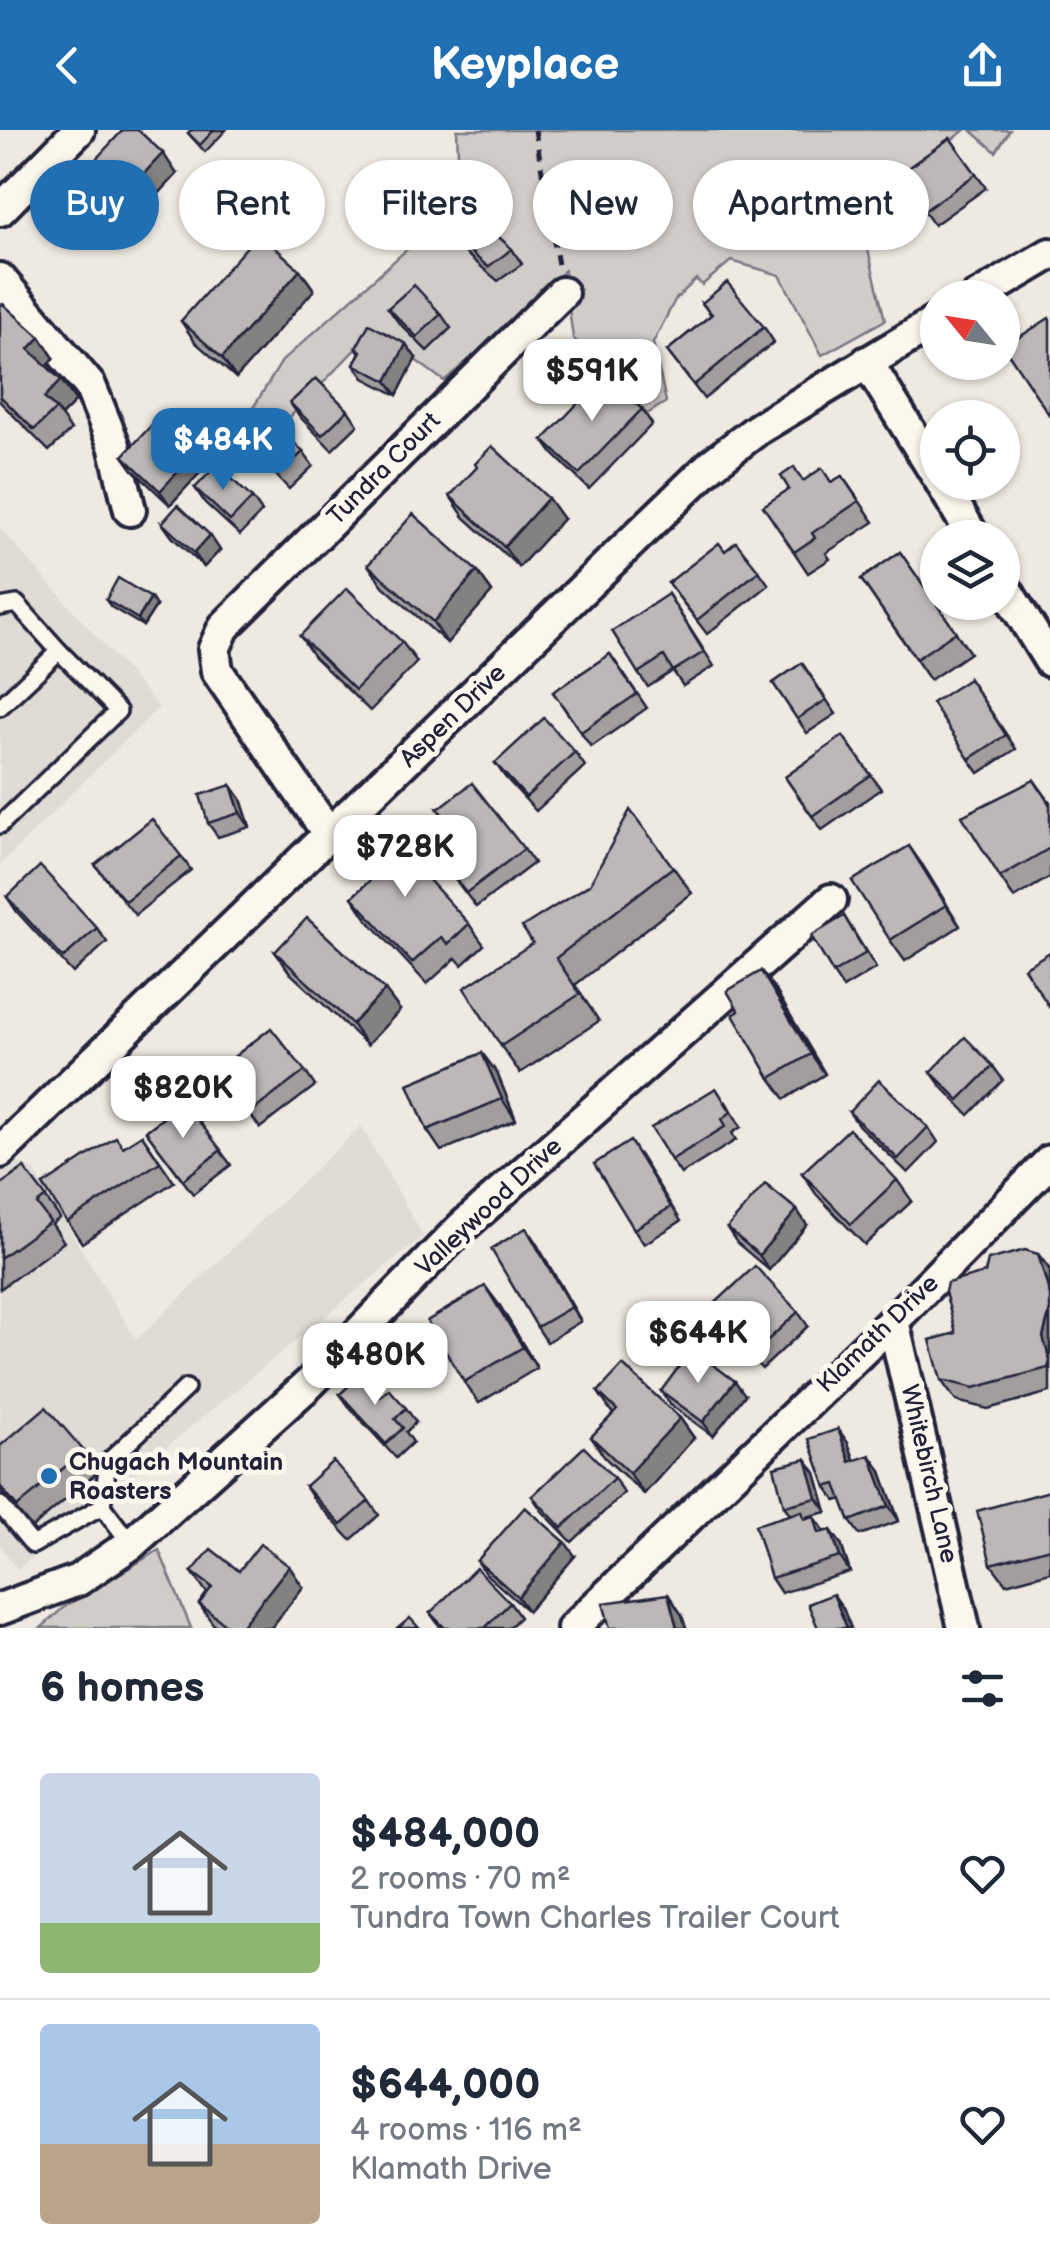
<!DOCTYPE html>
<meta charset="utf-8">
<style>
body{margin:0;font-family:"Balsamiq Sans",sans-serif;background:#f2f2f3;color:#1f2937;height:100vh;display:flex;flex-direction:column;font-size:38px;white-space:nowrap}
*{box-sizing:border-box;margin:0}
p{font-size:32px;color:#747a83}
.icon{flex:none;width:55px;height:55px;fill:none;stroke:currentColor;stroke-width:2;stroke-linecap:round;stroke-linejoin:round}
.map{position:relative;height:1498px;overflow:hidden}
.sheet{display:flex;flex-direction:column;background:#fff;flex:1}
.sheet>*{flex:none}
.top-card{position:absolute;left:30px;top:30px;width:990px;height:90px;display:flex;gap:20px}
.needle{width:65px;rotate:300deg}
.tools{position:absolute;left:920px;top:150px;display:grid;gap:20px}
.tools a{display:grid;place-items:center;width:100px;height:100px;border-radius:50%;background:#fff;box-shadow:0 2px 8px #0004;font-size:50px}
.price{position:absolute;translate:-50% -85px;padding:0 22px;border-radius:20px;background:#fff;color:#222;font-size:32px;line-height:65px;filter:drop-shadow(0 2px 5px #0008)}
.price::after{content:'';position:absolute;left:50%;top:60px;width:30px;height:22px;margin-left:-15px;background:inherit;clip-path:polygon(0 0,100% 0,50% 100%)}
.price.active{background:#1f6fb2;color:#fff}
ul{padding:0;list-style:none}
li{display:flex;align-items:center;gap:30px;height:250px;padding:0 40px}
li+li{border-top:2px solid #e0e1e3}
li span{display:grid;place-items:center;flex:none;width:280px;height:200px;border-radius:10px;color:#555}
li>.icon{margin-inline-start:auto}
span .icon{width:120px;height:120px;fill:#fffc;stroke-width:1}
li b{font-size:42px}
h2{display:flex;justify-content:space-between;align-items:center;height:120px;padding:0 40px;font-size:42px}
.pill{padding:0 35px;border-radius:45px;background:#fff;box-shadow:0 2px 8px #0004;font-size:35px;line-height:90px}
.pill.active{background:#1f6fb2;color:#fff}
header{display:flex;justify-content:space-between;align-items:center;height:130px;padding:0 40px;background:#1f6fb2;color:#fff;font-size:45px;font-weight:600}
.map>svg:first-child{display:block}
.built{fill:#dfdbd5}
.green{fill:#d0cdc9;stroke:#797882;stroke-width:2.5}
.lines{fill:none;stroke-linecap:round;stroke-linejoin:round}
.lane-casing{stroke:#22223b;stroke-width:22}
.street-casing{stroke:#22223b;stroke-width:38}
.path{stroke:#22223b;stroke-width:5;stroke-dasharray:10 8;stroke-linecap:butt}
.lane{stroke:#fbf7ec;stroke-width:15}
.street{stroke:#fbf7ec;stroke-width:30}
.wall{fill:#a29e9e;stroke:#22223b;stroke-width:2.5}
.shaded-wall{fill:#848181;stroke:#22223b;stroke-width:2.5}
.building{fill:#bcb8b8;stroke:#22223b;stroke-width:2.5}
.poi-dot{fill:#1f6fb2;stroke:#fbf7ec;stroke-width:4}
.labels{text-anchor:middle;dominant-baseline:central;stroke-width:10;stroke-linejoin:round;paint-order:stroke}
.street-label{font-size:25px;fill:#22223b;stroke:#fbf7ec}
.poi-label{font-size:25px;font-weight:bold;fill:#22223b;stroke:#fbf7ec;text-anchor:start}
</style>
<header><svg class="icon" aria-label="back" viewBox="0 0 24 24"><path d="M15 5l-7 7 7 7"/></svg>Keyplace<svg class="icon" aria-label="share" viewBox="0 0 24 24"><path d="M12 15V3M7 8l5-5 5 5M5 13v7h14v-7"/></svg></header>
<div class="map">
<svg width="1050" height="1498" viewBox="0 0 1050 1498">
<rect width="100%" height="100%" fill="#eeeae2"/>
<filter id="ink" filterUnits="userSpaceOnUse"><feTurbulence type="fractalNoise" baseFrequency=".01" numOctaves="2"/><feDisplacementMap in="SourceGraphic" scale="20" xChannelSelector="R" yChannelSelector="G"/><feConvolveMatrix kernelMatrix="1 2 1 2 8 2 1 2 1" color-interpolation-filters="sRGB"/></filter>
<g filter="url(#ink)">
<g class="built">
<polygon points="0,398 159,577 0,735"/>
<polygon points="361,996 423,1106 17,1440 0,1414 0,1024 34,1040 136,1210"/>
</g>
<g class="green">
<polygon points="457,0 965,0 892,53 900,86 863,99 885,190 822,225 780,145 731,131 702,155 696,149 675,170 653,213 666,272 647,284 573,208 564,141 523,183 444,251 374,200 252,326 232,312 282,231 460,72"/>
<polygon points="971,0 1010,0 996,22"/>
<polygon points="159,1420 191,1498 41,1498 64,1477"/>
</g>
<g class="lines">
<g class="lane-casing">
<g id="lane">
<polyline points="0,477 17,474 59,521"/>
<polyline points="0,577 59,521 118,581 0,695"/>
<polyline points="0,1375 33,1415 102,1376"/>
<polyline points="131,1414 102,1376 108,1332 186,1258"/>
</g>
</g>
<g class="street-casing">
<g id="street">
<polyline points="0,80 79,0"/>
<polyline points="0,149 90,256 114,315 130,380"/>
<polyline points="976,168 1050,124"/>
<polyline points="867,232 938,347"/>
<polyline points="941,352 974,408"/>
<polyline points="1002,453 1050,531"/>
<polyline points="330,706 217,541 214,519 224,497 562,163"/>
<polyline points="0,1022 711,335 758,299 938,190"/>
<polyline points="893,1191 964,1498"/>
<polyline points="0,1479 78,1450 131,1414 310,1253 461,1098 831,770"/>
<polyline points="573,1498 893,1191 1050,1031"/>
</g>
</g>
<polyline class="path" points="535,0 558,135"/>
<use href="#lane" class="lane"/>
<use href="#street" class="street"/>
</g>
<g class="wall">
<polygon points="191,0 226,0 205,22 188,3"/>
<polygon points="950,8 986,58 934,95 898,45"/>
<polygon points="177,44 152,71 159,81 128,115 86,76 71,56"/>
<polygon points="455,109 512,119 522,134 498,151 465,123"/>
<polygon points="300,140 314,160 236,248 195,212 181,191"/>
<polygon points="702,173 764,197 774,212 704,269 667,221 711,185"/>
<polygon points="0,176 40,207 54,228 46,236 76,271 61,286 71,300 49,321 0,272"/>
<polygon points="388,178 441,184 451,198 427,221 398,192"/>
<polygon points="356,218 416,228 397,265 364,248 354,234 360,224"/>
<polygon points="290,273 348,280 358,295 332,320 300,287"/>
<polygon points="642,279 652,294 589,359 553,324 543,310"/>
<polygon points="250,313 303,322 313,336 289,359 260,328"/>
<polygon points="197,321 207,335 170,375 133,340 123,326"/>
<polygon points="842,346 874,392 826,423 830,429 808,443 794,422 803,350 832,352"/>
<polygon points="195,358 252,368 262,382 240,405 205,373"/>
<polygon points="450,366 563,389 519,437 464,387"/>
<polygon points="162,393 220,420 204,437 172,407"/>
<polygon points="725,421 759,441 769,455 707,504 668,453"/>
<polygon points="900,422 970,523 930,550 861,449"/>
<polygon points="368,435 477,441 492,462 447,513 383,456"/>
<polygon points="668,464 714,536 683,556 673,541 648,557 638,543"/>
<polygon points="106,470 156,476 143,496 111,477"/>
<polygon points="300,506 402,512 417,532 370,581 314,527"/>
<polygon points="610,524 647,578 591,617 553,562"/>
<polygon points="802,533 836,584 807,603 773,553"/>
<polygon points="969,549 1016,619 979,643 969,629"/>
<polygon points="843,606 881,659 822,700 785,647"/>
<polygon points="575,622 585,636 536,681 505,647 495,633"/>
<polygon points="1034,650 1050,672 1050,747 1014,768 1000,747"/>
<polygon points="231,655 241,669 250,697 218,707 208,693"/>
<polygon points="438,679 524,719 534,733 476,777 431,717 453,700"/>
<polygon points="357,714 469,794 484,815 462,835 456,828 427,854 366,788 352,767 379,743"/>
<polygon points="181,726 191,740 135,785 95,735"/>
<polygon points="923,736 960,796 905,831 890,810"/>
<polygon points="673,737 692,763 575,855 599,891 520,943 501,916 533,813"/>
<polygon points="7,767 97,798 107,812 73,843 17,782"/>
<polygon points="844,786 876,838 843,858 833,843"/>
<polygon points="275,822 400,880 367,915 290,843"/>
<polygon points="761,841 776,861 825,944 785,969 770,948 739,881"/>
<polygon points="482,923 497,943 516,990 441,1021 427,1000"/>
<polygon points="993,936 1003,950 969,985 941,956 931,942"/>
<polygon points="217,940 305,941 315,956 260,998"/>
<polygon points="184,972 231,1035 193,1064 146,1001"/>
<polygon points="726,972 741,997 732,1003 736,1010 681,1044 671,1030"/>
<polygon points="849,982 928,997 938,1012 908,1043 859,996"/>
<polygon points="142,1005 174,1052 82,1113 43,1055 123,1017"/>
<polygon points="640,1026 681,1091 644,1114 634,1099"/>
<polygon points="24,1038 60,1088 52,1094 64,1112 0,1159 0,1055"/>
<polygon points="802,1043 897,1050 912,1071 865,1115 816,1064"/>
<polygon points="807,1095 769,1140 737,1113 727,1098"/>
<polygon points="526,1098 536,1113 581,1191 547,1212 537,1197"/>
<polygon points="1038,1124 1050,1140 1050,1262 988,1279 956,1271 941,1250 956,1203 985,1143"/>
<polygon points="500,1176 537,1238 479,1273 464,1252"/>
<polygon points="709,1179 798,1182 808,1196 762,1239 719,1193"/>
<polygon points="661,1261 745,1265 713,1306 671,1275"/>
<polygon points="598,1262 680,1288 694,1308 644,1364 605,1328 591,1307 613,1284"/>
<polygon points="340,1264 380,1267 406,1278 416,1292 406,1302 413,1312 396,1328 350,1278"/>
<polygon points="838,1299 848,1313 855,1331 880,1339 899,1391 860,1405 850,1391 842,1369 836,1371 826,1357"/>
<polygon points="0,1316 84,1321 98,1342 32,1398 0,1360"/>
<polygon points="806,1329 816,1343 827,1382 806,1387 814,1386 824,1402 841,1414 850,1442 781,1463 771,1448 790,1384 784,1376"/>
<polygon points="614,1348 624,1363 572,1412 542,1381 532,1366"/>
<polygon points="305,1356 369,1371 379,1385 351,1410 315,1371"/>
<polygon points="1050,1361 1050,1442 1006,1454 991,1434"/>
<polygon points="575,1426 528,1481 487,1445 477,1431"/>
<polygon points="239,1441 303,1457 271,1498 218,1498 213,1494 199,1474 207,1463 192,1442"/>
<polygon points="510,1473 520,1487 509,1498 441,1498 430,1483"/>
</g>
<g class="shaded-wall">
<polygon points="163,23 177,44 152,71 159,81 128,115 113,94 136,52"/>
<polygon points="300,140 314,160 236,248 222,228"/>
<polygon points="40,207 54,228 43,240 29,219"/>
<polygon points="406,214 416,228 397,265 387,251"/>
<polygon points="61,250 76,271 61,286 56,279 44,268"/>
<polygon points="197,321 207,335 170,375 160,361"/>
<polygon points="548,368 563,389 519,437 504,417"/>
<polygon points="210,405 220,420 204,437 194,423"/>
<polygon points="477,441 492,462 447,513 433,492"/>
<polygon points="151,468 156,476 143,496 138,489"/>
<polygon points="231,655 241,669 250,697 240,683"/>
<polygon points="909,716 923,736 960,796 946,775"/>
<polygon points="761,841 776,861 825,944 811,924"/>
<polygon points="385,860 400,880 367,915 352,894"/>
<polygon points="482,923 497,943 516,990 502,969"/>
<polygon points="797,1080 807,1095 769,1140 759,1125"/>
<polygon points="526,1098 536,1113 581,1191 571,1177"/>
<polygon points="1038,1124 1050,1140 1050,1166"/>
<polygon points="485,1156 500,1176 537,1238 523,1217"/>
<polygon points="1050,1180 1050,1241 1048,1238 1043,1207"/>
<polygon points="735,1251 745,1265 713,1306 703,1292"/>
<polygon points="680,1288 694,1308 644,1364 629,1343"/>
<polygon points="838,1299 848,1313 860,1347 850,1332"/>
<polygon points="870,1325 880,1339 899,1391 889,1376"/>
<polygon points="806,1329 816,1343 827,1382 817,1368"/>
<polygon points="814,1386 824,1400 829,1418 819,1403"/>
<polygon points="831,1400 841,1414 850,1442 840,1427"/>
<polygon points="565,1412 575,1426 528,1481 518,1467"/>
<polygon points="289,1436 303,1457 271,1498 240,1498"/>
<polygon points="668,1464 682,1485 686,1498 677,1498"/>
<polygon points="833,1464 843,1478 851,1498 847,1498"/>
</g>
<g class="building">
<polygon points="123,0 138,0 163,23 136,52 144,60 113,94 71,56"/>
<polygon points="191,0 214,0 200,15 188,3"/>
<polygon points="950,8 976,44 924,81 898,45"/>
<polygon points="479,89 512,119 488,137 455,109"/>
<polygon points="259,103 300,140 222,228 181,191"/>
<polygon points="727,152 764,197 694,255 667,221 712,184 702,173"/>
<polygon points="414,155 441,184 417,207 388,178"/>
<polygon points="3,174 40,207 29,219 61,250 44,268 56,279 34,300 0,266 0,176"/>
<polygon points="1049,188 1050,190 1050,286 1004,217"/>
<polygon points="369,194 406,214 387,251 354,234 361,221 356,218"/>
<polygon points="605,245 642,279 579,344 543,310"/>
<polygon points="316,248 348,280 322,305 290,273"/>
<polygon points="160,286 197,321 160,361 123,326"/>
<polygon points="273,291 303,322 279,344 250,313"/>
<polygon points="492,316 548,368 504,417 450,366 477,337 475,334"/>
<polygon points="217,335 252,368 230,391 195,358"/>
<polygon points="794,337 803,351 822,338 831,352 842,346 859,371 812,403 815,408 794,422 763,376 789,359 781,346"/>
<polygon points="178,375 210,405 194,423 162,393"/>
<polygon points="413,384 477,441 433,492 368,435"/>
<polygon points="736,412 759,441 697,490 668,453 719,413 725,421"/>
<polygon points="900,422 956,502 916,529 861,449"/>
<polygon points="118,448 151,468 138,489 106,470"/>
<polygon points="347,458 402,512 355,560 300,506"/>
<polygon points="668,464 704,522 673,541 664,526 638,543 612,501"/>
<polygon points="610,524 637,564 581,602 553,562"/>
<polygon points="802,533 826,570 797,589 773,553"/>
<polygon points="969,549 1006,605 969,629 932,573"/>
<polygon points="544,588 575,622 526,667 495,633"/>
<polygon points="843,606 871,645 812,686 785,647"/>
<polygon points="1034,650 1050,675 1050,718 1000,747 962,686"/>
<polygon points="472,653 524,719 466,763 431,717 454,700 438,679"/>
<polygon points="231,655 240,683 208,693 200,665"/>
<polygon points="630,680 673,737 556,828 580,864 501,916 464,858 533,813 522,797 590,754"/>
<polygon points="152,689 181,726 125,771 95,735"/>
<polygon points="379,695 469,794 448,814 441,807 412,833 352,767 381,740 357,714"/>
<polygon points="909,716 946,775 890,810 852,751"/>
<polygon points="40,736 97,798 63,828 7,767"/>
<polygon points="844,786 866,823 833,843 811,806"/>
<polygon points="307,788 385,860 352,894 275,822"/>
<polygon points="1050,822 1050,878 1024,838"/>
<polygon points="761,841 811,924 770,948 733,885 739,881 727,861"/>
<polygon points="271,898 305,941 250,983 217,940"/>
<polygon points="965,907 993,936 959,970 931,942"/>
<polygon points="482,923 502,969 427,1000 408,954"/>
<polygon points="879,950 928,997 898,1029 849,982"/>
<polygon points="716,958 731,982 722,989 726,996 671,1030 651,998"/>
<polygon points="184,972 221,1020 183,1050 146,1001"/>
<polygon points="849,999 897,1050 851,1094 802,1043"/>
<polygon points="142,1005 160,1032 67,1092 43,1055 116,1007 123,1017"/>
<polygon points="630,1011 671,1077 634,1099 594,1034"/>
<polygon points="24,1038 46,1067 37,1074 50,1092 0,1128 0,1055"/>
<polygon points="765,1054 797,1080 759,1125 727,1098"/>
<polygon points="526,1098 571,1177 537,1197 491,1119"/>
<polygon points="1025,1120 1038,1124 1050,1166 1050,1180 1043,1207 1050,1231 1048,1238 974,1258 941,1250 930,1210 956,1203 945,1162 947,1153 985,1143 988,1130"/>
<polygon points="755,1136 798,1182 752,1225 709,1179"/>
<polygon points="485,1156 523,1217 464,1252 427,1191"/>
<polygon points="692,1219 735,1251 703,1292 661,1261"/>
<polygon points="623,1235 680,1288 629,1343 591,1307 617,1280 598,1262"/>
<polygon points="360,1245 380,1267 389,1259 406,1278 395,1289 403,1298 386,1314 340,1264"/>
<polygon points="46,1277 84,1321 17,1377 0,1356 0,1316"/>
<polygon points="838,1299 850,1332 870,1325 889,1376 850,1391 836,1354 826,1357 809,1309"/>
<polygon points="584,1317 614,1348 562,1398 532,1366"/>
<polygon points="806,1329 817,1368 784,1376 774,1337"/>
<polygon points="333,1331 369,1371 341,1395 305,1356"/>
<polygon points="1050,1361 1050,1418 991,1434 977,1381"/>
<polygon points="525,1377 565,1412 518,1467 477,1431"/>
<polygon points="802,1381 804,1389 814,1386 819,1403 831,1400 840,1427 771,1448 755,1395"/>
<polygon points="260,1414 289,1436 240,1498 230,1498 199,1474 212,1457 192,1442 211,1419 239,1441"/>
<polygon points="476,1438 510,1473 485,1498 445,1498 430,1483"/>
<polygon points="668,1464 677,1498 610,1498 603,1473"/>
<polygon points="833,1464 847,1498 818,1498 808,1474"/>
<polygon points="410,1488 419,1498 398,1498"/>
</g>
</g>
<circle class="poi-dot" cx="49" cy="1346" r="10"/>
<g class="labels">
<g class="street-label">
<text transform="translate(384 339) rotate(-45)">Tundra Court</text>
<text transform="translate(453 586) rotate(-44)">Aspen Drive</text>
<text transform="translate(489 1077) rotate(-43)">Valleywood Drive</text>
<text transform="translate(878 1204) rotate(-44)">Klamath Drive</text>
<text transform="translate(929 1344) rotate(77)">Whitebirch Lane</text>
</g>
<g class="poi-label">
<text x="69" y="1332">Chugach Mountain<tspan x="69" dy="29">Roasters</tspan></text>
</g>
</g>
</svg>
<div class="tools">
<a><svg class="needle" viewBox="-14 -14 28 28"><path d="M0-13l5 13h-10z" fill="#e53935"/><path d="M0 13l5-13h-10z" fill="#747a83"/></svg></a>
<a><svg class="icon" aria-label="locate" viewBox="0 0 24 24"><circle cx="12" cy="12" r="6"/><path d="M12 2v4M12 18v4M2 12h4M18 12h4"/></svg></a>
<a><svg class="icon" aria-label="layers" viewBox="0 0 24 24"><path d="M12 4l9 5-9 5-9-5zM3 14l9 5 9-5"/></svg></a>
</div>
<b class="price" style="left:592px;top:294px">$591K</b>
<b class="price active" style="left:223px;top:363px">$484K</b>
<b class="price" style="left:405px;top:770px">$728K</b>
<b class="price" style="left:183px;top:1011px">$820K</b>
<b class="price" style="left:698px;top:1256px">$644K</b>
<b class="price" style="left:375px;top:1278px">$480K</b>
<div class="top-card">
<a class="pill active">Buy</a>
<a class="pill">Rent</a>
<a class="pill">Filters</a>
<a class="pill">New</a>
<a class="pill">Apartment</a>
</div>
</div>
<section class="sheet">
<h2>6 homes<svg class="icon" aria-label="filters" viewBox="0 0 24 24"><path d="M4 7h16M4 17h16"/><circle cx="9" cy="7" r="2"/><circle cx="15" cy="17" r="2"/></svg></h2>
<ul>
<li><span style="background:linear-gradient(#c9d6e8 75%,#8fb573 0)"><svg class="icon" aria-label="home" viewBox="0 0 24 24"><path d="M3 11l9-7 9 7M6 9v11h12V9"/></svg></span><div><b>$484,000</b><p>2 rooms · 70 m²</p><p>Tundra Town Charles Trailer Court</p></div><svg class="icon" aria-label="heart" viewBox="0 0 24 24"><path d="M12 20l-8-8c-3-5 5-10 8-4 3-6 11-1 8 4z"/></svg></li>
<li><span style="background:linear-gradient(#a9c7e8 60%,#b9a48a 0)"><svg class="icon" aria-label="home" viewBox="0 0 24 24"><path d="M3 11l9-7 9 7M6 9v11h12V9"/></svg></span><div><b>$644,000</b><p>4 rooms · 116 m²</p><p>Klamath Drive</p></div><svg class="icon" aria-label="heart" viewBox="0 0 24 24"><path d="M12 20l-8-8c-3-5 5-10 8-4 3-6 11-1 8 4z"/></svg></li>
</ul>
</section>
